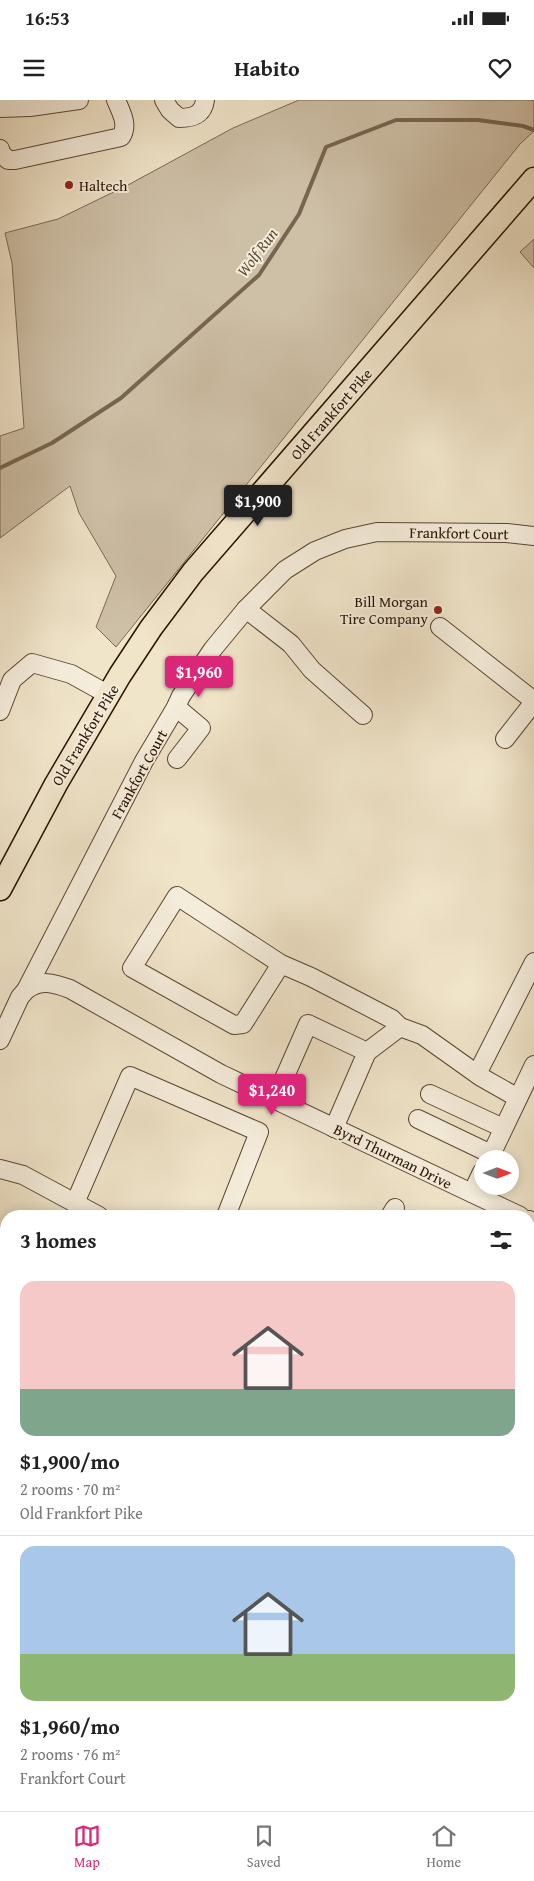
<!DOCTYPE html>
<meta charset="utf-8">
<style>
body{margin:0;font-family:"Gentium Book Plus",serif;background:#f2f2f2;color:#222;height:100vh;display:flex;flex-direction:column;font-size:19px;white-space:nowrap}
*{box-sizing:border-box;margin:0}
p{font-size:16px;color:#767676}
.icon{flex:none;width:28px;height:28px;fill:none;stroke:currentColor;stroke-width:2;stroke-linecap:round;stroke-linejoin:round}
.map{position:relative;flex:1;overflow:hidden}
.details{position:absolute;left:0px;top:1110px;width:535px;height:601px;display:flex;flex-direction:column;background:#fff;border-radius:20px 20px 0 0;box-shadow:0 2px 12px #0003}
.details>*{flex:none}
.needle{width:32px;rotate:90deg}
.buttons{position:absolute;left:474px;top:1050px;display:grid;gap:10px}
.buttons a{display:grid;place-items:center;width:45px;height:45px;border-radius:50%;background:#fff;box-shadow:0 2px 12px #0003;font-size:25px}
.price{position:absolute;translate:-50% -42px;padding:0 11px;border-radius:5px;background:#db2777;color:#fff;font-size:16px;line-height:32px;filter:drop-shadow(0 1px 2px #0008)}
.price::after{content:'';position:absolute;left:50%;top:30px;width:15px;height:11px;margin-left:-8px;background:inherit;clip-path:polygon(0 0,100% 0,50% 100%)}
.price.on{background:#222;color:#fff}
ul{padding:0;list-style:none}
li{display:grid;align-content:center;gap:10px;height:265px;padding:0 20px}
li+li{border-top:1px solid #e0e0e0}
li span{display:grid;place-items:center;height:155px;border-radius:15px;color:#555}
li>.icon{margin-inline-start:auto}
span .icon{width:90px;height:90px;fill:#fffc;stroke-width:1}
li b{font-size:21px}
h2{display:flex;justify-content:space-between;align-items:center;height:60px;padding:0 20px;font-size:21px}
.status{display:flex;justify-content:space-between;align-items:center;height:35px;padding:0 25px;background:#fff;direction:ltr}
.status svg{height:14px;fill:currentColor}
header{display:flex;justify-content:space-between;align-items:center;height:65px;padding:0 20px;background:#fff;font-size:22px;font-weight:600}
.menu{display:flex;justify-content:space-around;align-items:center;height:70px;border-top:1px solid #e0e0e0;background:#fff;font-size:14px;color:#767676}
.menu a{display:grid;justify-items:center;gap:2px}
.menu .on{color:#db2777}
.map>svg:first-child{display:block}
.green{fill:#cec0a7;stroke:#7c6954}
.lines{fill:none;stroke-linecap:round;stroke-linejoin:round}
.stream{stroke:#786551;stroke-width:4}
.minor-casing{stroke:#5b4634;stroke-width:20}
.major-casing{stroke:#291202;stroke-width:25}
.minor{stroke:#f5eddc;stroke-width:18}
.major{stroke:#f0e4c9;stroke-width:22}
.poi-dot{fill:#8f2418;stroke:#f5eddc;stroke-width:2}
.labels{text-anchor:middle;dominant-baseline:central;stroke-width:4;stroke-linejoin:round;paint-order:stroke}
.poi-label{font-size:15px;fill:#291202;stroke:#f5eddc;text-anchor:start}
.street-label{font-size:15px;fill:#291202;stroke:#f5eddc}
.water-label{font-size:16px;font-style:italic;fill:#5d4a36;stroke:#f5eddc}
</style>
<div class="status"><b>16:53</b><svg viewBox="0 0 49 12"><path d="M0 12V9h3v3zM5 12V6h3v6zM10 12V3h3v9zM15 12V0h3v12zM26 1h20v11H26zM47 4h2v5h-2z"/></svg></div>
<header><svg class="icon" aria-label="menu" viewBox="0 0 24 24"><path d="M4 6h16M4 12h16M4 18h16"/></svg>Habito<svg class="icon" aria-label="heart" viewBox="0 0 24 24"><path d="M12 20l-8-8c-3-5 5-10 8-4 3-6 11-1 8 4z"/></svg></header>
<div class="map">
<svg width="534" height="1711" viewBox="0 0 534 1711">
<rect width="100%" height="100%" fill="#f0e4c9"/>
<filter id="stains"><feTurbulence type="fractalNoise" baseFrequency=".004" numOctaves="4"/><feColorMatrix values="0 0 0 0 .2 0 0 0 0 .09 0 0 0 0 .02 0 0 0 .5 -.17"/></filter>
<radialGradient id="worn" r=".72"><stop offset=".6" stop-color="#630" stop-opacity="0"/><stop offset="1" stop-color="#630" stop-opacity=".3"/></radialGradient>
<g class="green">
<polygon points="299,0 530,0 534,1 534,31 520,44 116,547 96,527 116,476 79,413 70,386 0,438 0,336 24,328 12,163 5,133 58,119 128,85 233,28"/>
<polygon points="534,139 534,168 520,152"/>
</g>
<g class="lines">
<polyline class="stream" points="0,368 52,343 121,298 259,175 299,114 326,47 396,20 478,20 523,26 534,30"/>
<g class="minor-casing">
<g id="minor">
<path d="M164 0 170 10 179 18C193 18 203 15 205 0"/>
<polyline points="0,8 30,7 79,0"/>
<path d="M0 49 1 53 8 60H15L121 37C129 25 121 12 116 0"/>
<polyline points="246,509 291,544 312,570 363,615"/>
<polyline points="440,527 534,601"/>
<polyline points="176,607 201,628 177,659"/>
<polyline points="0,611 12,580 32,563 71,574 109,595"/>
<polyline points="505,639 534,602"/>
<polyline points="281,864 243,924 234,925 132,868 177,796 281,864 311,877 392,919 400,927"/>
<path d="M26 890C41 879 53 883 70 889L221 974 520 1116"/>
<polyline points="0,940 20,897 26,890 144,661 176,607 181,596 213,549 246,509 285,470 315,451 345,439 377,432 507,433 534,436"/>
<polyline points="367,952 400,927 422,935 481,977 518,998"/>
<polyline points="477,974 534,862"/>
<polyline points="430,994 503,1028"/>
<polyline points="275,999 308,924 367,952 334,1028"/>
<polyline points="418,1019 491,1054"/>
<polyline points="489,1059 534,965"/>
<polyline points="0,1069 23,1075 99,1116"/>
<polyline points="472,1093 482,1072"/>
<polyline points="75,1103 130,976 259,1032 226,1116"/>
<polyline points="390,1116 395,1108"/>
<polyline points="529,1120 534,1123"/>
<polyline points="0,1249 6,1250"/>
<polyline points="0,1264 6,1264"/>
<polyline points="529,1292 534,1294"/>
<polyline points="0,1311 6,1298"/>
<polyline points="529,1396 534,1401"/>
<polyline points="3,1711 6,1704"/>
<polyline points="56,1711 59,1705"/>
<polyline points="173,1711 175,1705"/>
</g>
</g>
<g class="major-casing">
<polyline id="major" points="0,789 56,684 120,575 151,528 193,472 534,79"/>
</g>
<use href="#minor" class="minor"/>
<use href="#major" class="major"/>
</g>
<g class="poi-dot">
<circle cx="69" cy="85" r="5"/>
<circle cx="438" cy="510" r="5"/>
</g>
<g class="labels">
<g class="poi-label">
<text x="79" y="85">Haltech</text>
<text x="428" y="501" text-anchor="end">Bill Morgan<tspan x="428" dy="17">Tire Company</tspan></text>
</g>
<g class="street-label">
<text transform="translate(331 314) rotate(-49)">Old Frankfort Pike</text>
<text transform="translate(459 433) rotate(1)">Frankfort Court</text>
<text transform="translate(85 635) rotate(-59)">Old Frankfort Pike</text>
<text transform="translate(139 674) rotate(-61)">Frankfort Court</text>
<text transform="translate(393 1056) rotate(26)">Byrd Thurman Drive</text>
</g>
<g class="water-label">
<text transform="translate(257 152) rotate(-53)">Wolf Run</text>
</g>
</g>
<rect width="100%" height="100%" filter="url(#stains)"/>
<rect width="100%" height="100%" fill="url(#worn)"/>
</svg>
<div class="buttons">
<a><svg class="needle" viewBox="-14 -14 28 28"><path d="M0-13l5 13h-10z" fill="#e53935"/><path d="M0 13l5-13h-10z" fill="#767676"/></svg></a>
</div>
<b class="price on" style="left:258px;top:427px">$1,900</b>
<b class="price" style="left:199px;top:598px">$1,960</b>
<b class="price" style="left:272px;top:1016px">$1,240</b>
<section class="details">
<h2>3 homes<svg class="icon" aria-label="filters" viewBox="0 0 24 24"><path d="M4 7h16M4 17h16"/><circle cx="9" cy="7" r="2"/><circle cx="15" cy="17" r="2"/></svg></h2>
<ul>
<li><span style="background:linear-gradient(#f6c9c9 70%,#7fa58c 0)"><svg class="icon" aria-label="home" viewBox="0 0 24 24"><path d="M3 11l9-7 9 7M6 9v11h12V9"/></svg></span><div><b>$1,900/mo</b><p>2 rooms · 70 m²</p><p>Old Frankfort Pike</p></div></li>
<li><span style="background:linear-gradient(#a9c7e8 70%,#8fb573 0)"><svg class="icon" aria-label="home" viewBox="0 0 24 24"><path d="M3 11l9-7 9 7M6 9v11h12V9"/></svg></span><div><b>$1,960/mo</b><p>2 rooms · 76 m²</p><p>Frankfort Court</p></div></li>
</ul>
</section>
</div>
<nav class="menu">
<a class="on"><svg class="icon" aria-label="map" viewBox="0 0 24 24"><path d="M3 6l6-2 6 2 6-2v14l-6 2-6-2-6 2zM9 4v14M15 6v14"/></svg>Map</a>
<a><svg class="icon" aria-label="saved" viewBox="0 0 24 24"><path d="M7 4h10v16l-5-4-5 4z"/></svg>Saved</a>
<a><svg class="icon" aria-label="home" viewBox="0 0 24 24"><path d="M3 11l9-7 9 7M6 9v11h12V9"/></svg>Home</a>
</nav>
